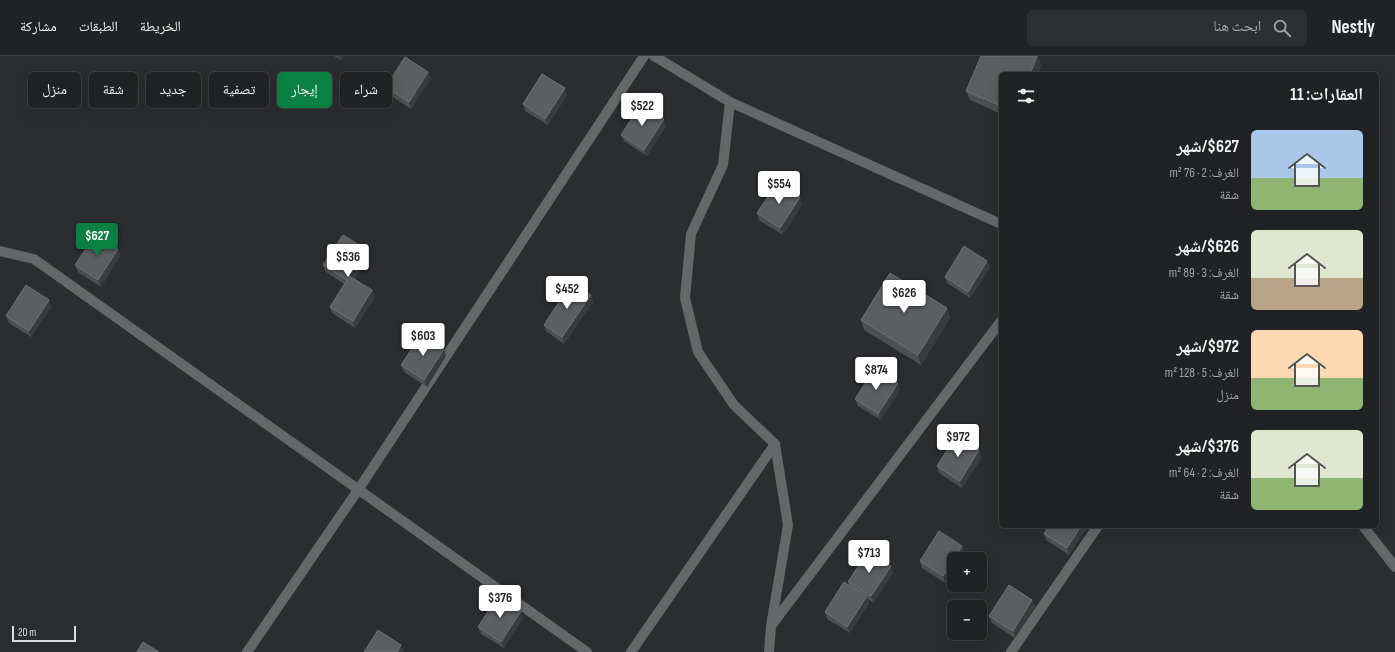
<!DOCTYPE html>
<html lang="ar">
<meta charset="utf-8">
<style>
body{margin:0;font-family:"Sofia Sans Condensed","Noto Naskh Arabic",sans-serif;background:#2d2f31;color:#f1f3f6;direction:rtl;height:100vh;display:flex;flex-direction:column;font-size:15px;white-space:nowrap}
*{box-sizing:border-box;margin:0}
p{font-size:13px;color:#a2a4a6}
.icon{flex:none;width:22px;height:22px;fill:none;stroke:currentColor;stroke-width:2;stroke-linecap:round;stroke-linejoin:round}
.map{position:relative;flex:1;overflow:hidden;direction:ltr}
.drawer{position:absolute;left:999px;top:16px;width:380px;height:456px;display:flex;flex-direction:column;background:#202224;border-radius:6px;box-shadow:0 4px 16px #0002,0 0 0 1px #3d3f41;direction:rtl}
.drawer>*{flex:none}
.banner{position:absolute;left:12px;top:16px;width:380px;height:36px;direction:rtl;display:flex;gap:8px}
.fabs{position:absolute;left:947px;top:496px;display:grid;gap:8px}
.fabs a{display:grid;place-items:center;width:40px;height:40px;border-radius:6px;background:#202224;box-shadow:0 4px 16px #0002,0 0 0 1px #3d3f41;font-size:20px}
.scale{position:absolute;left:12px;bottom:10px;width:64px;box-sizing:border-box;padding-left:4px;border:2px solid #dadcde;border-top:0;font-size:11px;line-height:14px;white-space:nowrap;color:#dadcde;-webkit-text-stroke:3px #2b2d30;paint-order:stroke}
.price{position:absolute;translate:-50% -34px;padding:0 9px;border-radius:4px;background:#fff;color:#222;font-size:13px;line-height:26px;filter:drop-shadow(0 1px 2px #0008)}
.price::after{content:'';position:absolute;left:50%;top:24px;width:12px;height:9px;margin-left:-6px;background:inherit;clip-path:polygon(0 0,100% 0,50% 100%)}
.price.selected{background:#0b8043;color:#fff}
ul{padding:0;list-style:none}
li{display:flex;align-items:center;gap:12px;height:100px;padding:0 16px}
li span{display:grid;place-items:center;flex:none;width:112px;height:80px;border-radius:6px;color:#555}
li>.icon{margin-inline-start:auto}
span .icon{width:48px;height:48px;fill:#fffc;stroke-width:1}
li b{font-size:17px}
h2{display:flex;justify-content:space-between;align-items:center;height:48px;padding:0 16px;font-size:17px}
.chip{padding:0 14px;border-radius:6px;background:#202224;box-shadow:0 4px 16px #0002,0 0 0 1px #3d3f41;font-size:14px;line-height:36px}
.chip.selected{background:#0b8043;color:#fff}
header{display:flex;align-items:center;gap:24px;box-sizing:border-box;height:56px;padding:0 20px;background:#202224;border-bottom:1px solid #3d3f41}
header strong{font-size:19px}
nav{display:flex;gap:22px;margin-inline-start:auto;font-size:14px}
.search{width:280px;height:36px;background:#2d2f31;display:flex;align-items:center;gap:10px;box-sizing:border-box;padding:0 14px;border-radius:6px;color:#a2a4a6;font-size:15px}
.map>svg:first-child{display:block}
.lines{fill:none;stroke-linecap:round;stroke-linejoin:round}
.street{stroke:#666768;stroke-width:10}
.wall{fill:#4d4f52}
.shaded-wall{fill:#393b3e}
.building{fill:#5c5e62;stroke:#707275}
</style>
<header>
<strong>Nestly</strong>
<div class="search"><svg class="icon" aria-label="search" viewBox="0 0 24 24"><circle cx="10" cy="10" r="6"/><path d="M15 15l6 6"/></svg>ابحث هنا</div>
<nav><a>الخريطة</a><a>الطبقات</a><a>مشاركة</a></nav>
</header>
<div class="map">
<svg width="1395" height="596" viewBox="0 0 1395 596">
<rect width="100%" height="100%" fill="#2b2d30"/>
<g class="lines">
<g class="street">
<polyline points="654,0 730,46 1001,168"/>
<polyline points="0,195 34,203 587,596"/>
<polyline points="1363,470 1395,511"/>
<polyline points="771,570 1001,265"/>
<polyline points="247,596 358,434 644,0"/>
<polyline points="631,596 775,388 734,349 698,296 685,242 691,178 723,109 730,46"/>
<polyline points="769,596 771,570 788,469 775,388"/>
<polyline points="1011,596 1098,470"/>
</g>
</g>
<g class="wall">
<polygon points="334,0 344,0 341,4"/>
<polygon points="1038,0 1041,9 1037,18 1001,18 1001,58 970,44 966,35"/>
<polygon points="431,22 411,53 388,38 386,31"/>
<polygon points="567,39 548,69 525,55 523,48"/>
<polygon points="666,70 647,100 624,85 621,79"/>
<polygon points="802,148 783,179 759,164 757,157"/>
<polygon points="118,193 120,200 101,231 78,216 75,209"/>
<polygon points="369,200 354,223 372,234 375,241 355,272 332,257 330,251 344,228 326,216 323,209"/>
<polygon points="990,212 970,242 947,227 945,221"/>
<polygon points="591,239 593,246 564,288 546,275 544,269"/>
<polygon points="49,244 51,251 31,281 9,267 6,260"/>
<polygon points="947,252 950,262 921,309 864,274 861,264"/>
<polygon points="446,300 427,331 404,316 401,309"/>
<polygon points="900,334 881,364 858,350 855,343"/>
<polygon points="982,401 962,432 939,417 937,410"/>
<polygon points="1088,470 1069,499 1046,484 1044,478"/>
<polygon points="965,496 945,527 922,512 920,505"/>
<polygon points="893,516 874,547 868,543 869,547 850,577 827,563 825,556 849,529 848,526"/>
<polygon points="1032,544 1035,551 1015,582 992,567 989,560"/>
<polygon points="523,562 504,592 481,578 478,571"/>
</g>
<g class="shaded-wall">
<polygon points="339,0 344,0 341,4"/>
<polygon points="1038,0 1041,9 1037,18 1030,18"/>
<polygon points="428,16 431,22 411,53 409,46"/>
<polygon points="565,32 567,39 548,69 545,63"/>
<polygon points="664,63 666,70 647,100 644,94"/>
<polygon points="800,141 802,148 783,179 780,172"/>
<polygon points="118,193 120,200 101,231 98,224"/>
<polygon points="366,193 369,200 352,226 349,220"/>
<polygon points="987,205 990,212 970,242 968,236"/>
<polygon points="372,234 375,241 355,272 353,265"/>
<polygon points="591,239 593,246 564,288 562,281"/>
<polygon points="49,244 51,251 31,281 29,275"/>
<polygon points="947,252 950,262 921,309 918,299"/>
<polygon points="444,293 446,300 427,331 424,324"/>
<polygon points="898,327 900,334 881,364 878,358"/>
<polygon points="979,394 982,401 962,432 960,425"/>
<polygon points="1081,470 1088,470 1069,499 1067,492"/>
<polygon points="962,490 965,496 961,503 954,503 954,513 945,527 943,520"/>
<polygon points="891,510 893,516 874,547 871,540"/>
<polygon points="867,540 869,547 850,577 847,571"/>
<polygon points="1032,544 1035,551 1015,582 1013,575"/>
<polygon points="521,555 523,562 504,592 501,586"/>
<polygon points="401,589 404,595 403,596 397,596"/>
</g>
<g class="building">
<polygon points="981,0 1037,0 1030,18 1001,18 1001,50 966,35"/>
<polygon points="405,1 428,16 409,46 386,31"/>
<polygon points="542,18 565,32 545,63 523,48"/>
<polygon points="641,48 664,63 644,94 621,79"/>
<polygon points="777,127 800,141 780,172 757,157"/>
<polygon points="95,179 118,193 98,224 75,209"/>
<polygon points="343,179 366,193 349,220 372,234 353,265 330,251 347,224 323,209"/>
<polygon points="964,190 987,205 968,236 945,221"/>
<polygon points="890,217 947,252 918,299 861,264"/>
<polygon points="572,226 591,239 562,281 544,269"/>
<polygon points="26,229 49,244 29,275 6,260"/>
<polygon points="421,279 444,293 424,324 401,309"/>
<polygon points="875,312 898,327 878,358 855,343"/>
<polygon points="956,380 979,394 960,425 937,410"/>
<polygon points="1049,470 1081,470 1067,492 1044,478"/>
<polygon points="939,475 962,490 943,520 920,505"/>
<polygon points="868,495 891,510 871,540 848,526"/>
<polygon points="844,526 867,540 847,571 825,556"/>
<polygon points="1009,529 1032,544 1013,575 989,560"/>
<polygon points="498,540 521,555 501,586 478,571"/>
<polygon points="378,574 401,589 397,596 364,596"/>
<polygon points="143,586 159,596 137,596"/>
</g>
</svg>
<div class="fabs">
<a>+</a>
<a>−</a>
</div>
<div class="scale">20 m</div>
<b class="price" style="left:642px;top:71px">$522</b>
<b class="price" style="left:779px;top:149px">$554</b>
<b class="price selected" style="left:97px;top:201px">$627</b>
<b class="price" style="left:348px;top:222px">$536</b>
<b class="price" style="left:567px;top:254px">$452</b>
<b class="price" style="left:904px;top:258px">$626</b>
<b class="price" style="left:423px;top:301px">$603</b>
<b class="price" style="left:876px;top:335px">$874</b>
<b class="price" style="left:958px;top:402px">$972</b>
<b class="price" style="left:869px;top:518px">$713</b>
<b class="price" style="left:500px;top:563px">$376</b>
<div class="banner">
<a class="chip">شراء</a>
<a class="chip selected">إيجار</a>
<a class="chip">تصفية</a>
<a class="chip">جديد</a>
<a class="chip">شقة</a>
<a class="chip">منزل</a>
</div>
<section class="drawer">
<h2>العقارات: 11<svg class="icon" aria-label="filters" viewBox="0 0 24 24"><path d="M4 7h16M4 17h16"/><circle cx="9" cy="7" r="2"/><circle cx="15" cy="17" r="2"/></svg></h2>
<ul>
<li><span style="background:linear-gradient(#a9c7e8 60%,#8fb573 0)"><svg class="icon" aria-label="home" viewBox="0 0 24 24"><path d="M3 11l9-7 9 7M6 9v11h12V9"/></svg></span><div><b>$627/شهر</b><p>الغرف: 2 · 76 m²</p><p>شقة</p></div></li>
<li><span style="background:linear-gradient(#dfe7d0 60%,#b9a48a 0)"><svg class="icon" aria-label="home" viewBox="0 0 24 24"><path d="M3 11l9-7 9 7M6 9v11h12V9"/></svg></span><div><b>$626/شهر</b><p>الغرف: 3 · 89 m²</p><p>شقة</p></div></li>
<li><span style="background:linear-gradient(#ffd9b3 60%,#8fb573 0)"><svg class="icon" aria-label="home" viewBox="0 0 24 24"><path d="M3 11l9-7 9 7M6 9v11h12V9"/></svg></span><div><b>$972/شهر</b><p>الغرف: 5 · 128 m²</p><p>منزل</p></div></li>
<li><span style="background:linear-gradient(#dfe7d0 60%,#8fb573 0)"><svg class="icon" aria-label="home" viewBox="0 0 24 24"><path d="M3 11l9-7 9 7M6 9v11h12V9"/></svg></span><div><b>$376/شهر</b><p>الغرف: 2 · 64 m²</p><p>شقة</p></div></li>
</ul>
</section>
</div>
